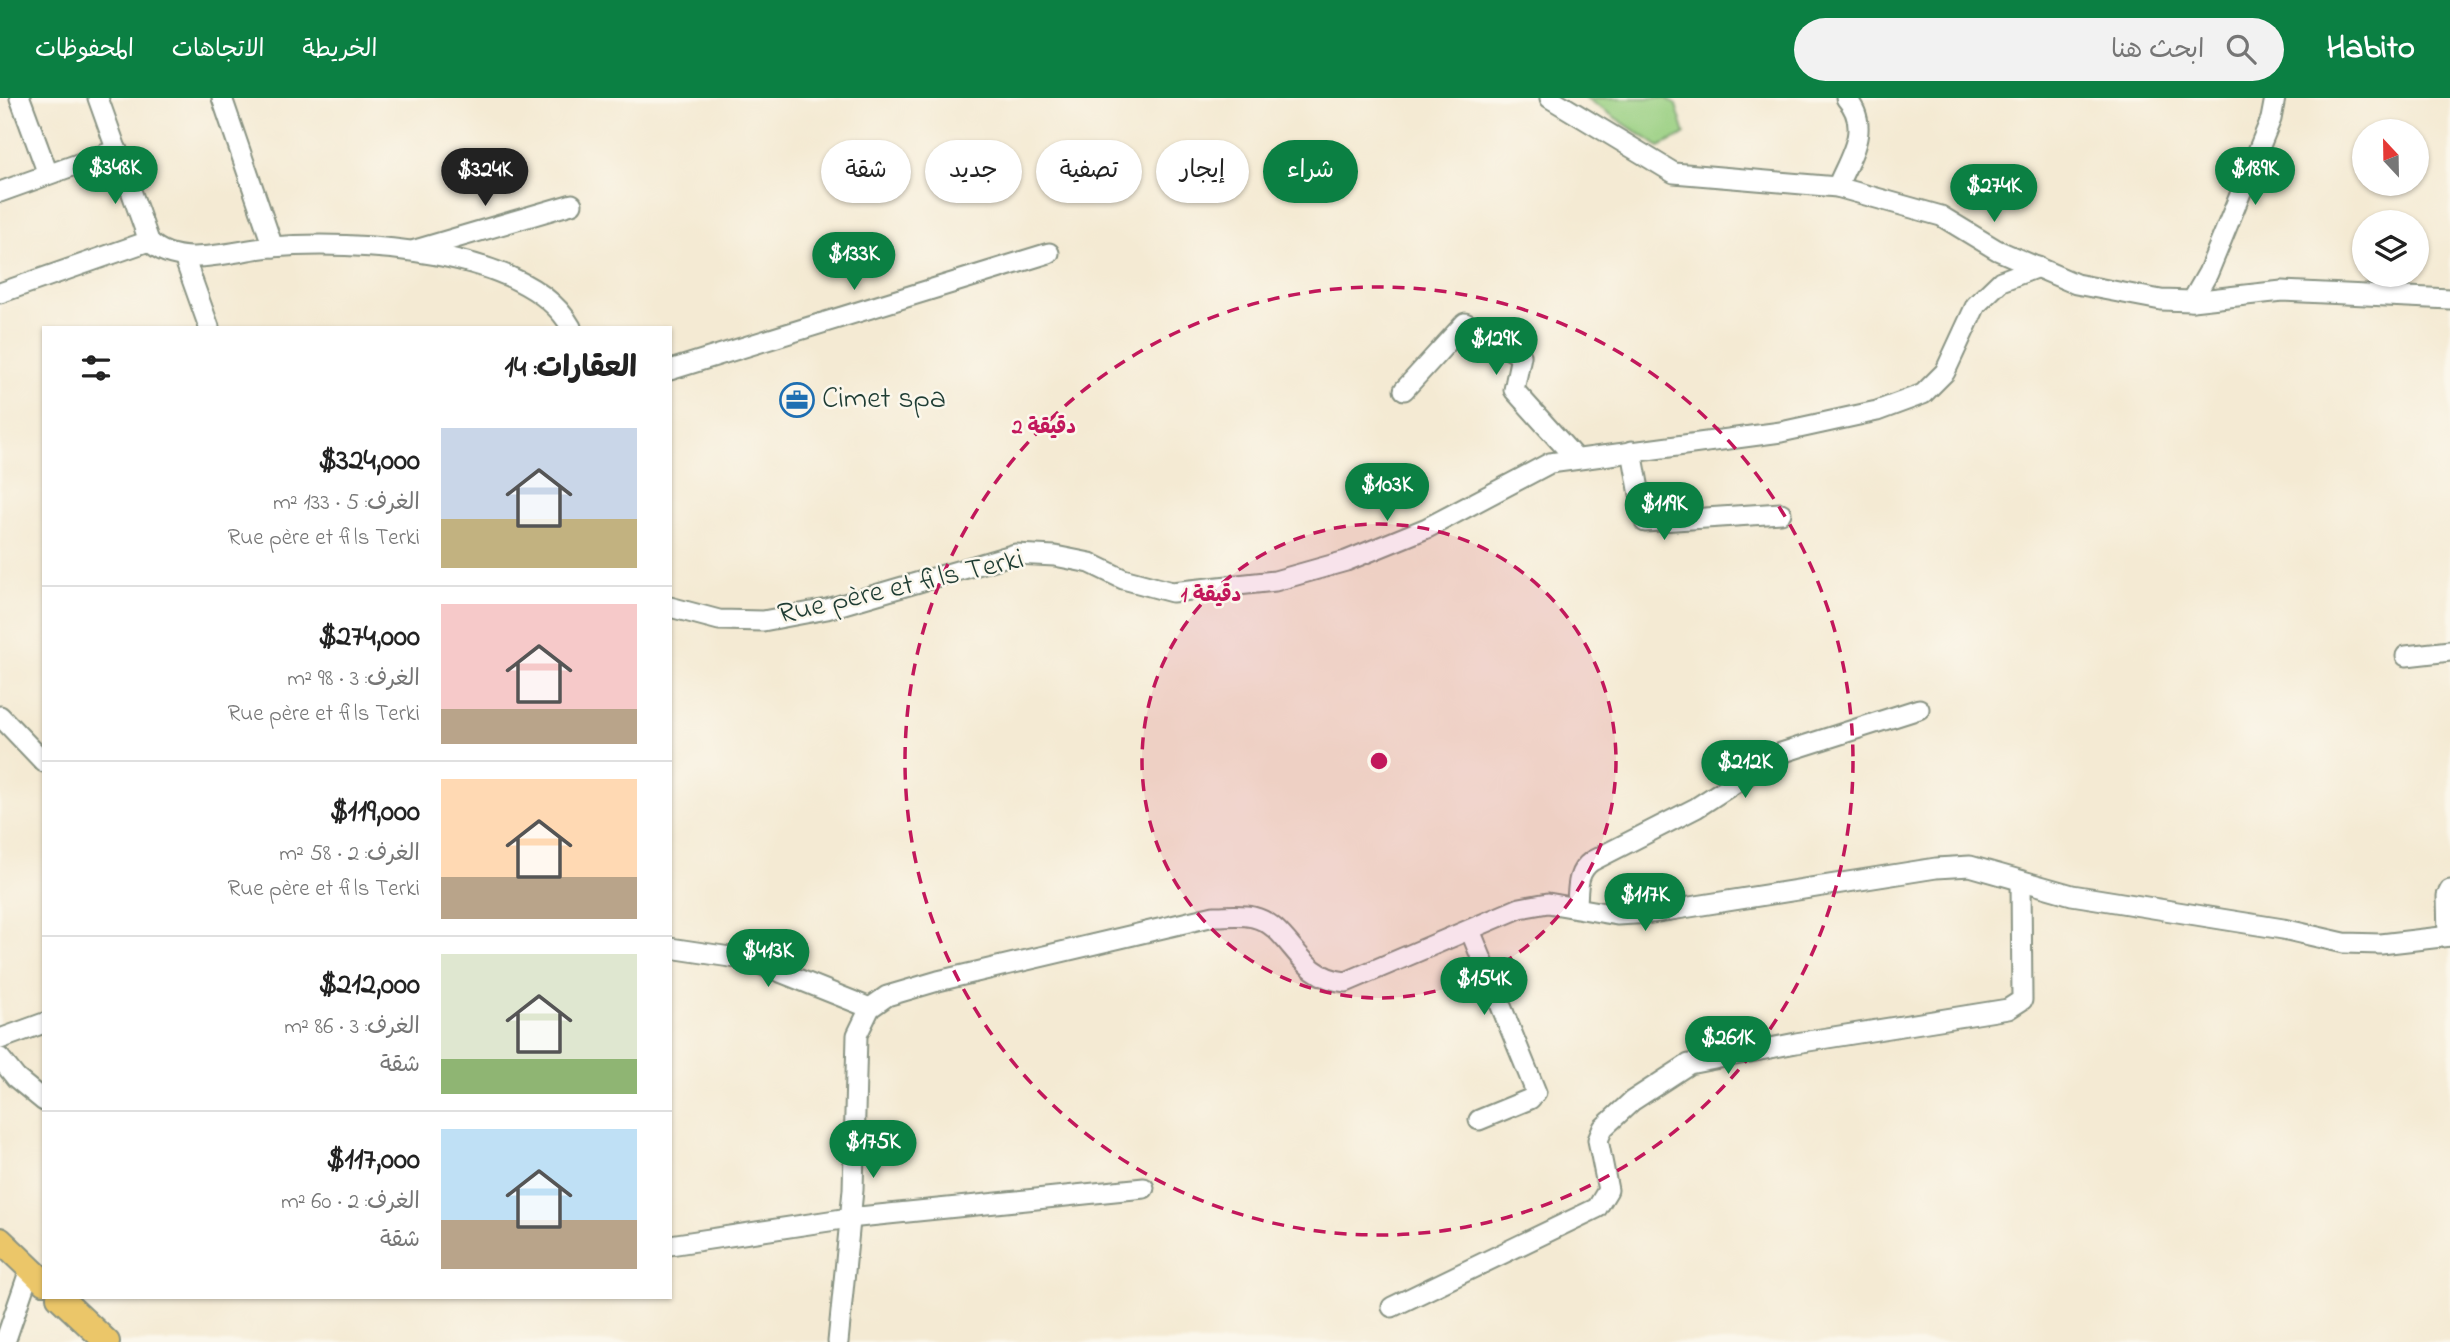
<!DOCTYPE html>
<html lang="ar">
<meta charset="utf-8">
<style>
body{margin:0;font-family:"Indie Flower","Playpen Sans Arabic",sans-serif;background:#f2f2f2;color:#222;direction:rtl;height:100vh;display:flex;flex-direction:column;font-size:26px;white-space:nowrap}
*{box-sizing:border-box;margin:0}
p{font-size:23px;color:#767676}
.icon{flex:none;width:38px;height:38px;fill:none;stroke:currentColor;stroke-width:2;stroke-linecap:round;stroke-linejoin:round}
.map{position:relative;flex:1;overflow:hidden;direction:ltr}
.panel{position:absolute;left:42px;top:228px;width:630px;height:973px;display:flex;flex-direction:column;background:#fff;border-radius:0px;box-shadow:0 2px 5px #0004;direction:rtl}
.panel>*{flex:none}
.hud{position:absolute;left:693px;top:42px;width:665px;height:63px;direction:rtl;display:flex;gap:14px}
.needle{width:46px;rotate:338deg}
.buttons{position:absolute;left:2352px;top:21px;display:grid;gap:14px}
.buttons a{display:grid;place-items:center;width:77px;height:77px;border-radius:50%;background:#fff;box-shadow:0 2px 5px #0004;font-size:35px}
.price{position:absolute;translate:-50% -60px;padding:0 16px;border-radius:24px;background:#0b8043;color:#fff;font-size:23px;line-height:46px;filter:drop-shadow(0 2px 4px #0008)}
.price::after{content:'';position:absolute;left:50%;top:42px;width:21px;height:16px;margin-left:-10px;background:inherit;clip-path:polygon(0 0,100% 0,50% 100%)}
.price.active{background:#222;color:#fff}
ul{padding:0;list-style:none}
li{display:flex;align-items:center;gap:21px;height:175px;padding:0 35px}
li+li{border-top:2px solid #e0e0e0}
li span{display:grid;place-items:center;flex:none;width:196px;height:140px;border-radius:0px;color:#555}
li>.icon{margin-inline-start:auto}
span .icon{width:84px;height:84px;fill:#fffc;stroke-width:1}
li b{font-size:30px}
h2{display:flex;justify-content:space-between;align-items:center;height:84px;padding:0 35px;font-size:30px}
.pill{padding:0 24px;border-radius:32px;background:#fff;box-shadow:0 2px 5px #0004;font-size:24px;line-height:63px}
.pill.active{background:#0b8043;color:#fff}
header{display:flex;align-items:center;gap:42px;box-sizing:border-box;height:98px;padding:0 35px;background:#0b8043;color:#fff}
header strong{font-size:33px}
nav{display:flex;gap:38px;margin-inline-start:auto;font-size:24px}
.search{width:490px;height:63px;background:#f2f2f2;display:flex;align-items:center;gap:18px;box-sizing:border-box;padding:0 24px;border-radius:38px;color:#767676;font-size:26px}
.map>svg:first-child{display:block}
.green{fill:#99cf81;stroke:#5c865a;stroke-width:2}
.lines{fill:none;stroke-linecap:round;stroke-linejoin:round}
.minor-casing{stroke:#8a9484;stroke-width:23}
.major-casing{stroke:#8a9484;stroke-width:28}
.minor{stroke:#fff;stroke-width:19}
.major{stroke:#ebc669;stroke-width:24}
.ring{fill:none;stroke:#c2185b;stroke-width:3.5;stroke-dasharray:12 9}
.labels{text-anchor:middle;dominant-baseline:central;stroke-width:5;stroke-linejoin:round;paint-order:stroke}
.poi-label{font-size:30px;fill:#1f3d34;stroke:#fbf7ec;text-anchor:start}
.street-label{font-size:30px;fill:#1f3d34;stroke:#fbf7ec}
.centre{fill:#c2185b;stroke:#fbf7ec;stroke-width:3.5}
.ring-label{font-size:21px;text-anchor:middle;font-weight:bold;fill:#c2185b;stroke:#fbf7ec;stroke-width:5;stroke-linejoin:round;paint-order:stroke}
</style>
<header>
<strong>Habito</strong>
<div class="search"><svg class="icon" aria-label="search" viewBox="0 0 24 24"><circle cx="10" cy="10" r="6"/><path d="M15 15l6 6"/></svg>ابحث هنا</div>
<nav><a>الخريطة</a><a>الاتجاهات</a><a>المحفوظات</a></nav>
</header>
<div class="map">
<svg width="2450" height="1244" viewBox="0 0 2450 1244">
<rect width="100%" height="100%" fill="#fbf7ec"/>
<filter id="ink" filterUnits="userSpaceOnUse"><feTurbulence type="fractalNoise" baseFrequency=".0143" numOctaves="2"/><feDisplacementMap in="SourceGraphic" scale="14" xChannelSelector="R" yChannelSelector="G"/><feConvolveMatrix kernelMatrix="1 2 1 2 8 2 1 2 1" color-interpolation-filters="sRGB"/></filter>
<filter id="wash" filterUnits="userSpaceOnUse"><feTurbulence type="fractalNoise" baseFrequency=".00686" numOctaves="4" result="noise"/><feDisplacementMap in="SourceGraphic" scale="28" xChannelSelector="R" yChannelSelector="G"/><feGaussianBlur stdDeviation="1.57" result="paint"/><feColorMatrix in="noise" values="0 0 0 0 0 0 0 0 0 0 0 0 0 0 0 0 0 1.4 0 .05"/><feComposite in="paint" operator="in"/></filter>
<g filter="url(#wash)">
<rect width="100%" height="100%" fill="#f4ead3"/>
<polygon class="green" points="1586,0 1667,0 1676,7 1685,36 1659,49"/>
</g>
<g filter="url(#ink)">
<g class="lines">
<g class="minor-casing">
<g id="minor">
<polyline points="20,0 48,76"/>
<path d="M98 0 149 143C178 173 234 152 271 149 352 142 527 150 571 229"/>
<polyline points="222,0 273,149"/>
<polyline points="1550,0 1674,75 1837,89 1941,118 1997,152 2076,186 2161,202 2192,203 2282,193 2450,201"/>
<path d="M1837 89C1850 58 1872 29 1846 0"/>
<polyline points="0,94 117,52"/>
<polyline points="415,152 572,106"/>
<polyline points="184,159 209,229"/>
<polyline points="0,195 149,143"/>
<polyline points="2192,203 2208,175 2271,21 2275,0"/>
<polyline points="670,272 1049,155"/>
<polyline points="1404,292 1465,225 1521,258 1514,292 1575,360"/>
<polyline points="1632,353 1645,424 1781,415"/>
<polyline points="670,509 719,522 763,523 827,511 1015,456 1055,458 1090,465 1123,481 1172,494 1275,483 1346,463 1427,430 1550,365 1781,334 1877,313 1923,296 1945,274 1976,207 2001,183 2038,169"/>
<polyline points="2406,558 2450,553"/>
<polyline points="0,618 44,664"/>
<path d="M1577 809C1578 791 1576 774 1592 763L1696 710 1781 655 1919 611"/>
<polyline points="1470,832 1536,994 1530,1001 1479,1022"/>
<polyline points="2448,838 2447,798 2450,792"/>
<polyline points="670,850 750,862 870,910"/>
<polyline points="0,941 44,925"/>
<polyline points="0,960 16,980 44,1003"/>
<polyline points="670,1147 849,1120 1144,1090"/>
<polyline points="1392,1209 1597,1110 1608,1092 1598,1042 1603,1030 1632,1003 1689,966 1796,945 2008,911 2022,902 2021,783"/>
<polyline points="5,1244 30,1171"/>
<path d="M838 1244 853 1092 857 937 870 910 887 898 938 883 1214 818C1226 818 1242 816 1253 819 1292 828 1296 880 1346 884L1520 810 1548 805 1617 817 1652 815 1936 770 1970 768 2072 797 2283 831 2344 845 2381 846 2450 838"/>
</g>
</g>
<g class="major-casing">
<g id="major">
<polyline points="0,1142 44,1184"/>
<polyline points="59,1199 107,1244"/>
</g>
</g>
<use href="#minor" class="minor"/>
<use href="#major" class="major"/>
</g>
</g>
<circle cx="1379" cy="663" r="237" fill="#c2185b" fill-opacity=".12"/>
<g class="ring">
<circle cx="1379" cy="663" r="237"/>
<circle cx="1379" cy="663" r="474"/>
</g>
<defs>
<g id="office-ring" transform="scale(1.75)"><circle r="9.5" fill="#fbf7ec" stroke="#1f6fb2" stroke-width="1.5"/><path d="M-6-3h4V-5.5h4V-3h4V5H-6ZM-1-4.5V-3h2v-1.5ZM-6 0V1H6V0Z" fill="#1f6fb2"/></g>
</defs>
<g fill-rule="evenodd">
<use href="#office-ring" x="797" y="302"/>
</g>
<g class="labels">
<g class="poi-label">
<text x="822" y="302">Cimet spa</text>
</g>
<g class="street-label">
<text transform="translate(901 490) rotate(-13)">Rue père et fils Terki</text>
</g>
</g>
<circle cx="1379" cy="663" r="10" class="centre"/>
<g class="ring-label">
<text x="1044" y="335">2 دقيقة</text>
<text x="1211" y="503">1 دقيقة</text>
</g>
</svg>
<div class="buttons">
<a><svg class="needle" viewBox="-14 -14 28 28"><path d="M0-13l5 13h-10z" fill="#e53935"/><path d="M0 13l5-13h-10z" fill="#767676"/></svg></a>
<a><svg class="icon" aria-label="layers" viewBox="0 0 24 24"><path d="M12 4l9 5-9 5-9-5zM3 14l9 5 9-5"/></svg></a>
</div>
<b class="price" style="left:115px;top:108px">$348K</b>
<b class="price" style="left:2255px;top:109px">$189K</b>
<b class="price active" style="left:485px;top:110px">$324K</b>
<b class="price" style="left:1994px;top:126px">$274K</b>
<b class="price" style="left:854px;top:194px">$133K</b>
<b class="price" style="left:1496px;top:279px">$129K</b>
<b class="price" style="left:1387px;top:425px">$103K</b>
<b class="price" style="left:1664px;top:444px">$119K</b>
<b class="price" style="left:1745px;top:702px">$212K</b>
<b class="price" style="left:1645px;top:835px">$117K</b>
<b class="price" style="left:768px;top:891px">$413K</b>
<b class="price" style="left:1484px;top:919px">$154K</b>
<b class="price" style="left:1728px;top:978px">$261K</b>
<b class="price" style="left:873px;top:1082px">$175K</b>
<div class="hud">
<a class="pill active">شراء</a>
<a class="pill">إيجار</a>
<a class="pill">تصفية</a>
<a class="pill">جديد</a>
<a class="pill">شقة</a>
</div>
<section class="panel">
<h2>العقارات: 14<svg class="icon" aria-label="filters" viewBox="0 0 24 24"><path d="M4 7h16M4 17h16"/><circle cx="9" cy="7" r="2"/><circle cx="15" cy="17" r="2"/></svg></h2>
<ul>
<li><span style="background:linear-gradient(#c9d6e8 65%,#c2b280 0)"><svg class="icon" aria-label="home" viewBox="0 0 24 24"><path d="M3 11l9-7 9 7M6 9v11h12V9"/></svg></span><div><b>$324,000</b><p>الغرف: 5 · 133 m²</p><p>Rue père et fils Terki</p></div></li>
<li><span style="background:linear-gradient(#f6c9c9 75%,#b9a48a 0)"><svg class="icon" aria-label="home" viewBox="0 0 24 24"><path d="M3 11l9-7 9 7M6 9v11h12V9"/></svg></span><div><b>$274,000</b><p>الغرف: 3 · 98 m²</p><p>Rue père et fils Terki</p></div></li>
<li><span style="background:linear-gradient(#ffd9b3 70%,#b9a48a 0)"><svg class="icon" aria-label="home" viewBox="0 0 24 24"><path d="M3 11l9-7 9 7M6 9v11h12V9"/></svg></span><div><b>$119,000</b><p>الغرف: 2 · 58 m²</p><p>Rue père et fils Terki</p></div></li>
<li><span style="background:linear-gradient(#dfe7d0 75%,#8fb573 0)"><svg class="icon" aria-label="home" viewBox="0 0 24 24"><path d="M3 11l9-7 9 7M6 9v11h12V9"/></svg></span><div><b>$212,000</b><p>الغرف: 3 · 86 m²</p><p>شقة</p></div></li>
<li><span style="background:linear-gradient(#bfe0f5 65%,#b9a48a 0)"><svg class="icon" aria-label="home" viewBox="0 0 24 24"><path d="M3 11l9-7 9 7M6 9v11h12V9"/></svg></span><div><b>$117,000</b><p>الغرف: 2 · 60 m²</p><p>شقة</p></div></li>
</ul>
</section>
</div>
